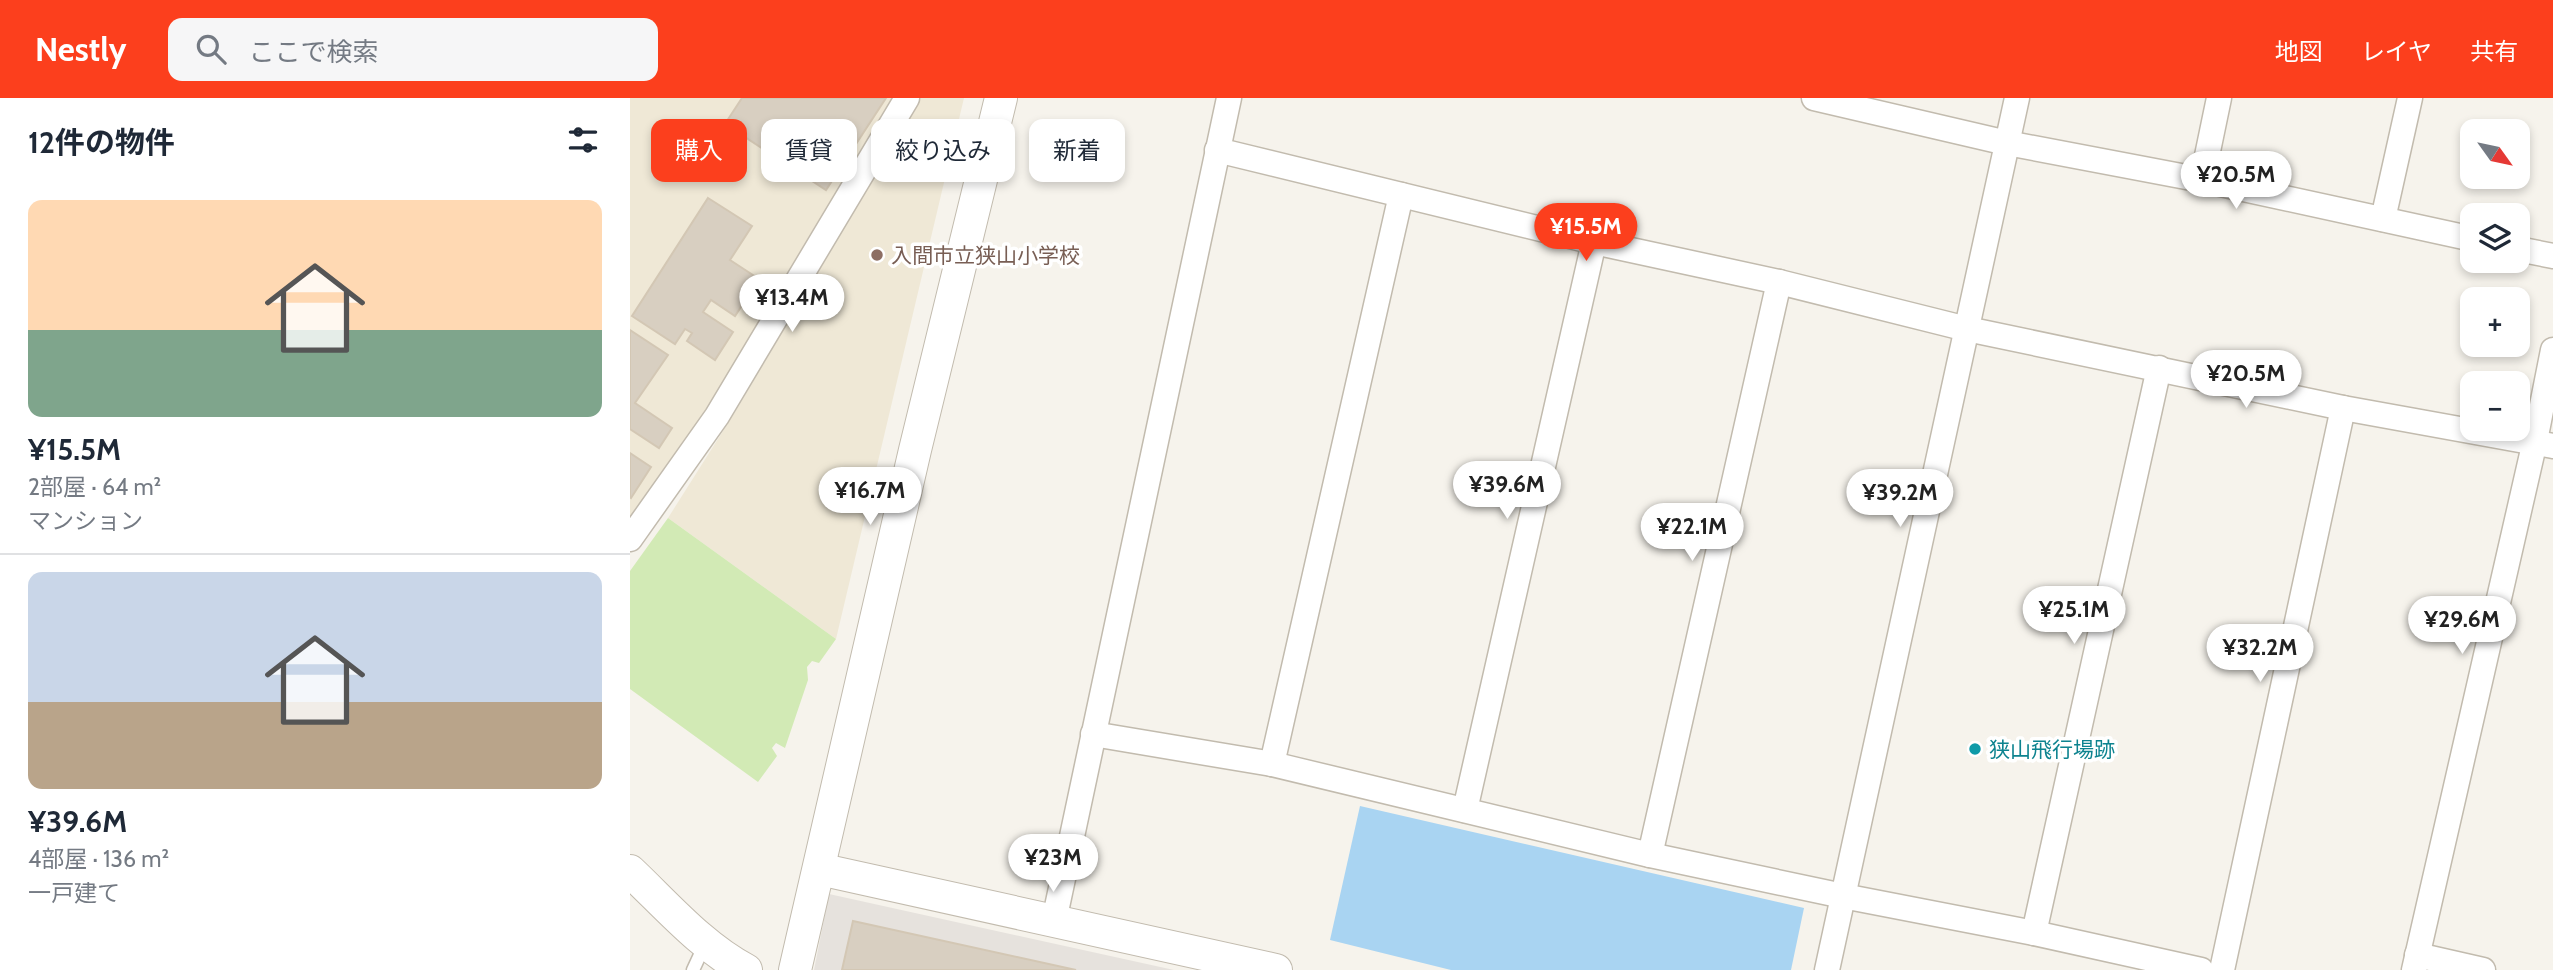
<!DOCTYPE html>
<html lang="ja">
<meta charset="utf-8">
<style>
body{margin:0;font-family:Cabin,"Noto Sans JP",sans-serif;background:#f6f6f7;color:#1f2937;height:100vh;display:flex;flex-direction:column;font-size:26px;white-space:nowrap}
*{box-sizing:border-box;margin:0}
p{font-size:23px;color:#747a83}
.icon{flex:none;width:38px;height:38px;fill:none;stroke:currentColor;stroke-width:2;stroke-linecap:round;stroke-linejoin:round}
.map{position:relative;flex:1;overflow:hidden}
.panel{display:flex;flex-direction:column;background:#fff;width:630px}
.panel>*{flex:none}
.guide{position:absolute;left:21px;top:21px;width:665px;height:63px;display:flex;gap:14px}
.needle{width:46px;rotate:123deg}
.buttons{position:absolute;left:1830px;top:21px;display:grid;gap:14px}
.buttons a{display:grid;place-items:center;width:70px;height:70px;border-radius:14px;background:#fff;box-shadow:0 4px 10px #0003;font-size:35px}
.price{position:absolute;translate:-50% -60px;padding:0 16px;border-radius:24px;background:#fff;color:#222;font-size:23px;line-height:46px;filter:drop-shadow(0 2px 4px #0008)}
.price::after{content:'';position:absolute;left:50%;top:42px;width:21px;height:16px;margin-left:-10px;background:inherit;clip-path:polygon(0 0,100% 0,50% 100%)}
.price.active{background:#fc3f1d;color:#fff}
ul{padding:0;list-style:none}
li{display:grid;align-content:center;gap:14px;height:371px;padding:0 28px}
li+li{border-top:2px solid #e0e1e3}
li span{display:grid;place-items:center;height:217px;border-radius:14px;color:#555}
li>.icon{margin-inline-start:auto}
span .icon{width:126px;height:126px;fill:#fffc;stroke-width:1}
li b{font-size:30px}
h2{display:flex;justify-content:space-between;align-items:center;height:84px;padding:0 28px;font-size:30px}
.chip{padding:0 24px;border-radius:14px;background:#fff;box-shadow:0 4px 10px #0003;font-size:24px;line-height:63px}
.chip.active{background:#fc3f1d;color:#fff}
header{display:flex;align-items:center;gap:42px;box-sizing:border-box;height:98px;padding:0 35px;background:#fc3f1d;color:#fff}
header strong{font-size:33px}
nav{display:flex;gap:38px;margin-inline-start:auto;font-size:24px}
.search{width:490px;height:63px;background:#f6f6f7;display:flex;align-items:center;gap:18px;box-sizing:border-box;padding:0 24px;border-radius:14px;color:#747a83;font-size:26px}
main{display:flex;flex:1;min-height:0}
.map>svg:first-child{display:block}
.industrial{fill:#e6e2dd}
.education{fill:#efe8d6}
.green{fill:#d2eab5}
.water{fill:#a9d4f2}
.building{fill:#d8cfc1;stroke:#d3c7b4;stroke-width:2}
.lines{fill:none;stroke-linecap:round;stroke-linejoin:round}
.service-casing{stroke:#c2bbae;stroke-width:15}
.minor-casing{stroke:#c2bbae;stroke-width:27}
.tertiary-casing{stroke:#c2bbae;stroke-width:34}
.service{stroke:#fff;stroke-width:12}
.minor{stroke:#fff;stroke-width:24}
.tertiary{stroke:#fff;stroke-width:32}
.education-dot{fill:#8d6e63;stroke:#fff;stroke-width:2.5}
.culture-dot{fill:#0f9aa8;stroke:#fff;stroke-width:2.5}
.labels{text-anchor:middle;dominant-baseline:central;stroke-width:7;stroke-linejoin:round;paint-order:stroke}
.education-label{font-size:21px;fill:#785e54;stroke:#fff;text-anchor:start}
.culture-label{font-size:21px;fill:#0d838f;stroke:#fff;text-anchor:start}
</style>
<header>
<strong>Nestly</strong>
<div class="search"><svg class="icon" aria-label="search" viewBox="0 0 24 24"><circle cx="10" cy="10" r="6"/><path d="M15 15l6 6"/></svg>ここで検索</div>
<nav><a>地図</a><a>レイヤ</a><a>共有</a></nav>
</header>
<main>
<section class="panel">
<h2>12件の物件<svg class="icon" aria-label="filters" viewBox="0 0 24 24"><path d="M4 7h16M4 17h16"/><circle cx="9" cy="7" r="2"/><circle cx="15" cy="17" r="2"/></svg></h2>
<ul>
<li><span style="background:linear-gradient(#ffd9b3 60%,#7fa58c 0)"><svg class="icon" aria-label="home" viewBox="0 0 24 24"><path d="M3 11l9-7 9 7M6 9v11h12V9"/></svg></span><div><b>¥15.5M</b><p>2部屋 · 64 m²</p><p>マンション</p></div></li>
<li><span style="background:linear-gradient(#c9d6e8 60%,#b9a48a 0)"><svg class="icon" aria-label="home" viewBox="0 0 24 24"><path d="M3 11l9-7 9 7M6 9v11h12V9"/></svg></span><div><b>¥39.6M</b><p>4部屋 · 136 m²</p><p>一戸建て</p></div></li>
</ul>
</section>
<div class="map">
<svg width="1923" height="872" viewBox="0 0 1923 872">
<rect width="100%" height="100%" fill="#f6f3ec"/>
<polygon class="industrial" points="199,796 544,872 184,872"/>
<g class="education">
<polygon points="0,0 264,0 83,311 0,429"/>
<polygon points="291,0 334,0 206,541 38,420 105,314"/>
</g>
<polygon class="green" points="38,420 206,541 189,565 182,563 177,569 178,582 155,650 146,645 142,650 147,658 128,684 0,591 0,473"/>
<polygon class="water" points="730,708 1174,810 1161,872 821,872 700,842"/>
<g class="building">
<polygon points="112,0 256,0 196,92 95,26"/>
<polygon points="78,100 122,128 100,162 129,181 105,218 81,202 73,214 103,234 85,262 57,243 62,235 55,231 45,246 2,218"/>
<polygon points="0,232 38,257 5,305 42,330 29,350 0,331"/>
<polygon points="0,355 21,369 1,400 0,399"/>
<polygon points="223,823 446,872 212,872"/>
</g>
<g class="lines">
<g class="service-casing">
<polyline id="service" points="63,872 76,844"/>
</g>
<g class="minor-casing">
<g id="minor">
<polyline points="1184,0 1377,45 1572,82 1843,141"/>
<polyline points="587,52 964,144 1149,184 1337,231 1713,310 1923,348"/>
<polyline points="1572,82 1589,0"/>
<polyline points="1753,121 1780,0"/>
<polyline points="1888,151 1923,158"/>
<polyline points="0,441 87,318 277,0"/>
<polyline points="463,636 642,666 1020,757 1213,798 1404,835 1571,872"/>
<polyline points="642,666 771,97"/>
<polyline points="835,712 964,144"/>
<polyline points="1020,757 1149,184"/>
<polyline points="424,823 599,0"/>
<polyline points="1404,835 1529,270"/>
<polyline points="1787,857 1853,872"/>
<polyline points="1197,872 1387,0"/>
<polyline points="1592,872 1713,310"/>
<polyline points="1784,872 1905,343 1923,252"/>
</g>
</g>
<g class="tertiary-casing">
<g id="tertiary">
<polyline points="189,771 646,872"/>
<path d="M0 773C36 807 72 849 116 872"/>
<polyline points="165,872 285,352 371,0"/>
</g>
</g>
<use href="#service" class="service"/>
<use href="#minor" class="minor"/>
<use href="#tertiary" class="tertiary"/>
</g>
<circle class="education-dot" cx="247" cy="157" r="7"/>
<circle class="culture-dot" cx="1345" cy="651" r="7"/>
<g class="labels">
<g class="education-label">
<text x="261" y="157">入間市立狭山小学校</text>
</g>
<g class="culture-label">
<text x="1359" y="651">狭山飛行場跡</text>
</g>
</g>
</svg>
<div class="buttons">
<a><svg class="needle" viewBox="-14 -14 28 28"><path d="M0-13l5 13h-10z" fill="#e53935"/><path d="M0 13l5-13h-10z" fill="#747a83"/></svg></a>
<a><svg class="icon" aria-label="layers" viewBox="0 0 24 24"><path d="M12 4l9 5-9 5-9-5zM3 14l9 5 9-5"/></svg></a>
<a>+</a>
<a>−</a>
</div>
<b class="price" style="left:1606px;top:113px">¥20.5M</b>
<b class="price active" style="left:956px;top:165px">¥15.5M</b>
<b class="price" style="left:162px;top:236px">¥13.4M</b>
<b class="price" style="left:1616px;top:312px">¥20.5M</b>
<b class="price" style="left:877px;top:423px">¥39.6M</b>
<b class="price" style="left:240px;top:429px">¥16.7M</b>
<b class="price" style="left:1270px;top:431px">¥39.2M</b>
<b class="price" style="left:1062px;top:465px">¥22.1M</b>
<b class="price" style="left:1444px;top:548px">¥25.1M</b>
<b class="price" style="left:1832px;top:558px">¥29.6M</b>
<b class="price" style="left:1630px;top:586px">¥32.2M</b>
<b class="price" style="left:423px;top:796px">¥23M</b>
<div class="guide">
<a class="chip active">購入</a>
<a class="chip">賃貸</a>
<a class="chip">絞り込み</a>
<a class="chip">新着</a>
</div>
</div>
</main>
